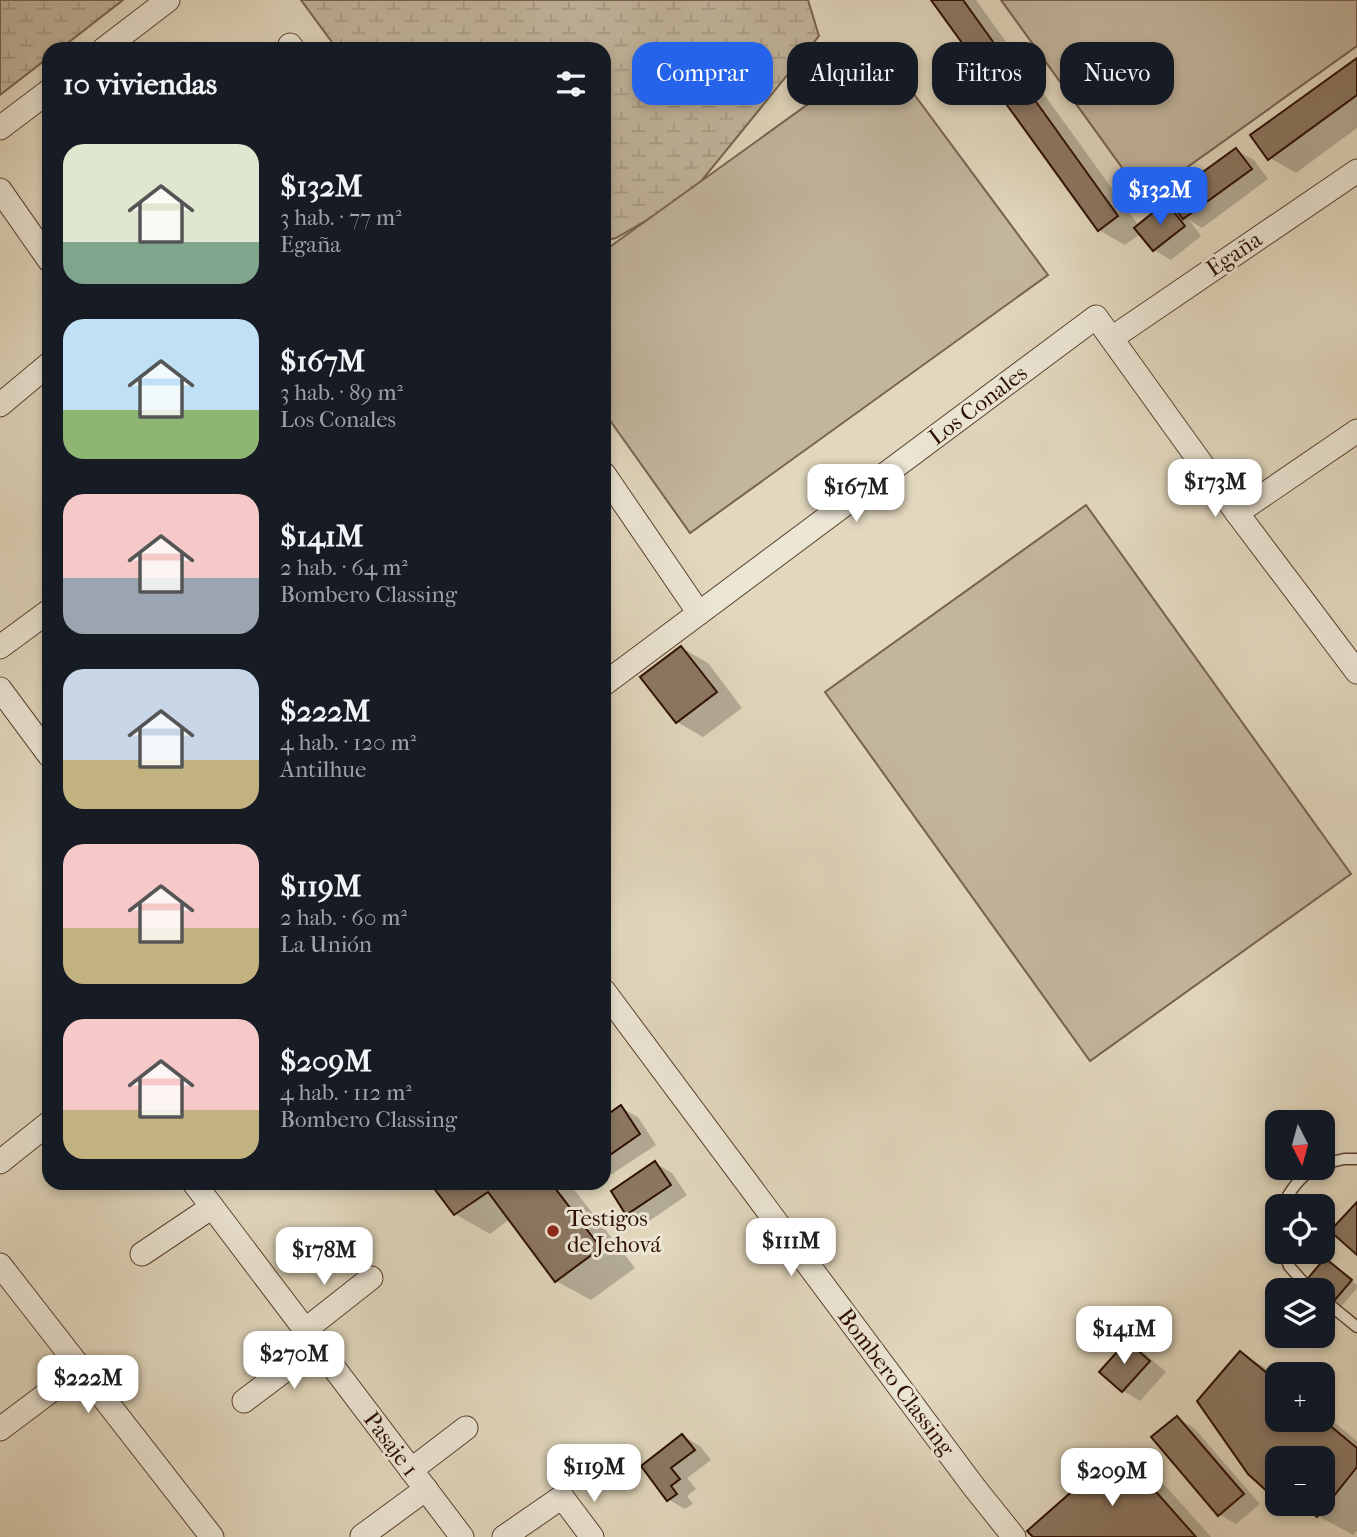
<!DOCTYPE html>
<html lang="es">
<meta charset="utf-8">
<style>
body{margin:0;font-family:"IM FELL French Canon",serif;background:#242831;color:#f1f3f6;height:100vh;display:flex;flex-direction:column;font-size:26px;white-space:nowrap}
*{box-sizing:border-box;margin:0}
p{font-size:23px;color:#9ea1a6}
.icon{flex:none;width:38px;height:38px;fill:none;stroke:currentColor;stroke-width:2;stroke-linecap:round;stroke-linejoin:round}
.map{position:relative;flex:1;overflow:hidden}
.sheet{position:absolute;left:42px;top:42px;width:569px;height:1148px;display:flex;flex-direction:column;background:#171b24;border-radius:21px;box-shadow:0 4px 10px #0003}
.sheet>*{flex:none}
.banner{position:absolute;left:632px;top:42px;width:620px;height:63px;display:flex;gap:14px}
.needle{width:46px;rotate:174deg}
.controls{position:absolute;left:1265px;top:1110px;display:grid;gap:14px}
.controls a{display:grid;place-items:center;width:70px;height:70px;border-radius:14px;background:#171b24;box-shadow:0 4px 10px #0003;font-size:35px}
.price{position:absolute;translate:-50% -60px;padding:0 16px;border-radius:14px;background:#fff;color:#222;font-size:23px;line-height:46px;filter:drop-shadow(0 2px 4px #0008)}
.price::after{content:'';position:absolute;left:50%;top:42px;width:21px;height:16px;margin-left:-10px;background:inherit;clip-path:polygon(0 0,100% 0,50% 100%)}
.price.current{background:#2563eb;color:#fff}
ul{padding:0;list-style:none}
li{display:flex;align-items:center;gap:21px;height:175px;padding:0 21px}
li span{display:grid;place-items:center;flex:none;width:196px;height:140px;border-radius:21px;color:#555}
li>.icon{margin-inline-start:auto}
span .icon{width:84px;height:84px;fill:#fffc;stroke-width:1}
li b{font-size:30px}
h2{display:flex;justify-content:space-between;align-items:center;height:84px;padding:0 21px;font-size:30px}
.tag{padding:0 24px;border-radius:21px;background:#171b24;box-shadow:0 4px 10px #0003;font-size:24px;line-height:63px}
.tag.current{background:#2563eb;color:#fff}
.map>svg:first-child{display:block}
.wetland{fill:url(#wetland-marsh);stroke:#786250;stroke-width:2}
.garden{fill:#c3b69e;stroke:#786250;stroke-width:2}
.shadow{fill:#0003}
.building{fill:#8c7863;stroke:#2e0f01;stroke-width:2}
.lines{fill:none;stroke-linecap:round;stroke-linejoin:round}
.service-casing{stroke:#5b4130;stroke-width:13}
.minor-casing{stroke:#5b4130;stroke-width:25}
.service{stroke:#ece6d5;stroke-width:10}
.minor{stroke:#ece6d5;stroke-width:23}
.poi-dot{fill:#8f2418;stroke:#ece6d5;stroke-width:2.5}
.labels{text-anchor:middle;dominant-baseline:central;stroke-width:6;stroke-linejoin:round;paint-order:stroke}
.street-label{font-size:23px;fill:#2e0f01;stroke:#ece6d5}
.poi-label{font-size:23px;fill:#2e0f01;stroke:#ece6d5;text-anchor:start}
</style>
<div class="map">
<svg width="1357" height="1537" viewBox="0 0 1357 1537">
<defs>
<pattern id="wetland-marsh" width="20" height="14" patternUnits="userSpaceOnUse" patternTransform="scale(1.75)"><rect width="20" height="14" fill="#c3b69e"/><path d="M1 5h8M5 5V1M11 12h8M15 12V8" fill="none" stroke="#a89b86"/></pattern>
</defs>
<rect width="100%" height="100%" fill="#e2d8be"/>
<filter id="stains"><feTurbulence type="fractalNoise" baseFrequency=".00286" numOctaves="4"/><feColorMatrix values="0 0 0 0 .2 0 0 0 0 .09 0 0 0 0 .02 0 0 0 .5 -.17"/></filter>
<radialGradient id="worn" r=".72"><stop offset=".6" stop-color="#630" stop-opacity="0"/><stop offset="1" stop-color="#630" stop-opacity=".3"/></radialGradient>
<g class="wetland">
<polygon points="0,0 123,0 60,49 49,49 49,57 0,95"/>
<polygon points="301,0 808,0 819,36 690,195 616,238 604,241 604,49 337,49"/>
</g>
<g class="garden">
<polygon points="1001,0 1357,0 1357,46 1144,198"/>
<polygon points="882,51 1048,275 690,533 604,412 604,251"/>
<polygon points="1086,505 1351,874 1090,1061 825,692"/>
</g>
<g class="shadow">
<polygon points="933,0 976,0 1139,226 1167,204 1180,212 1236,150 1254,160 1268,179 1202,228 1189,220 1201,236 1171,260 1154,250 1140,234 1125,245 1099,230"/>
<polygon points="1357,60 1357,128 1296,173 1270,158"/>
<polygon points="682,648 708,663 742,708 703,737 677,722"/>
<polygon points="621,1108 638,1117 656,1145 609,1176 604,1174 604,1119"/>
<polygon points="655,1163 672,1173 687,1195 645,1224 628,1214"/>
<polygon points="432,1183 569,1183 635,1268 591,1300 556,1281 510,1219 490,1234 455,1214"/>
<polygon points="1333,1265 1357,1285 1357,1288 1323,1328 1323,1290"/>
<polygon points="1127,1343 1144,1353 1166,1372 1140,1401 1123,1391"/>
<polygon points="1240,1353 1278,1375 1278,1419 1323,1419 1323,1413 1357,1441 1357,1530 1353,1535 1318,1516 1310,1508 1306,1513 1289,1503 1323,1503 1323,1458 1278,1458 1278,1497 1272,1493"/>
<polygon points="1177,1418 1194,1428 1260,1504 1236,1524 1219,1514"/>
<polygon points="683,1436 700,1446 711,1460 687,1478 696,1489 687,1496 693,1504 685,1509 668,1499 643,1466"/>
<polygon points="1119,1452 1153,1472 1211,1537 1035,1537"/>
</g>
<g class="building">
<polygon points="931,0 963,0 1118,216 1098,231"/>
<polygon points="1357,58 1357,95 1268,160 1250,135"/>
<polygon points="1236,148 1252,169 1183,219 1167,198"/>
<polygon points="1166,202 1185,226 1153,251 1134,228"/>
<polygon points="681,646 717,692 676,723 640,677"/>
<polygon points="621,1105 640,1134 604,1159 604,1117"/>
<polygon points="655,1161 671,1185 626,1215 611,1191"/>
<polygon points="430,1183 551,1183 601,1248 555,1282 488,1192 454,1215"/>
<polygon points="1357,1202 1357,1255 1330,1231"/>
<polygon points="1325,1258 1352,1280 1323,1314 1323,1290 1298,1290"/>
<polygon points="1127,1341 1150,1361 1122,1392 1099,1372"/>
<polygon points="1240,1351 1278,1382 1278,1419 1322,1419 1357,1448 1357,1467 1317,1517 1301,1503 1323,1503 1323,1458 1278,1458 1278,1486 1271,1495 1248,1474 1197,1401"/>
<polygon points="1177,1416 1244,1494 1218,1516 1151,1437"/>
<polygon points="682,1434 695,1450 671,1468 680,1479 671,1486 677,1494 667,1501 641,1466"/>
<polygon points="1119,1450 1196,1537 1033,1537 1027,1531"/>
</g>
<g class="lines">
<g class="service-casing">
<g id="service">
<polyline points="1323,1164 1344,1159 1357,1159"/>
<path d="M1283 1206C1290 1189 1300 1177 1316 1167"/>
<polyline points="1283,1251 1289,1266 1304,1283"/>
<polyline points="1330,1305 1357,1327"/>
</g>
</g>
<g class="minor-casing">
<g id="minor">
<polyline points="290,45 293,49"/>
<polyline points="104,49 168,0"/>
<polyline points="0,128 49,91"/>
<polyline points="0,190 49,260"/>
<polyline points="1112,338 1357,171"/>
<polyline points="0,405 49,364"/>
<polyline points="604,474 699,613"/>
<polyline points="1237,513 1357,431"/>
<polyline points="0,647 49,611"/>
<polyline points="604,684 1096,317 1237,513 1357,672"/>
<polyline points="0,689 49,755"/>
<polyline points="604,991 974,1487 1014,1537"/>
<polyline points="0,1162 49,1123"/>
<polyline points="194,1183 462,1537"/>
<polyline points="142,1254 212,1207"/>
<polyline points="0,1265 212,1537"/>
<polyline points="305,1330 371,1278"/>
<polyline points="244,1401 317,1346"/>
<polyline points="0,1429 80,1369"/>
<polyline points="411,1470 466,1428"/>
<polyline points="362,1536 426,1489"/>
<polyline points="504,1537 562,1497 592,1537"/>
</g>
</g>
<use href="#service" class="service"/>
<use href="#minor" class="minor"/>
</g>
<circle class="poi-dot" cx="553" cy="1231" r="7"/>
<g class="labels">
<g class="street-label">
<text transform="translate(1234 254) rotate(-34)">Egaña</text>
<text transform="translate(978 405) rotate(-37)">Los Conales</text>
<text transform="translate(896 1382) rotate(53)">Bombero Classing</text>
<text transform="translate(391 1444) rotate(53)">Pasaje 1</text>
</g>
<g class="poi-label">
<text x="567" y="1218">Testigos<tspan x="567" dy="26">de Jehová</tspan></text>
</g>
</g>
<rect width="100%" height="100%" filter="url(#stains)"/>
<rect width="100%" height="100%" fill="url(#worn)"/>
</svg>
<div class="controls">
<a><svg class="needle" viewBox="-14 -14 28 28"><path d="M0-13l5 13h-10z" fill="#e53935"/><path d="M0 13l5-13h-10z" fill="#9ea1a6"/></svg></a>
<a><svg class="icon" aria-label="locate" viewBox="0 0 24 24"><circle cx="12" cy="12" r="6"/><path d="M12 2v4M12 18v4M2 12h4M18 12h4"/></svg></a>
<a><svg class="icon" aria-label="layers" viewBox="0 0 24 24"><path d="M12 4l9 5-9 5-9-5zM3 14l9 5 9-5"/></svg></a>
<a>+</a>
<a>−</a>
</div>
<b class="price current" style="left:1160px;top:227px">$132M</b>
<b class="price" style="left:1215px;top:519px">$173M</b>
<b class="price" style="left:856px;top:524px">$167M</b>
<b class="price" style="left:791px;top:1278px">$111M</b>
<b class="price" style="left:324px;top:1287px">$178M</b>
<b class="price" style="left:1124px;top:1366px">$141M</b>
<b class="price" style="left:294px;top:1391px">$270M</b>
<b class="price" style="left:88px;top:1415px">$222M</b>
<b class="price" style="left:594px;top:1504px">$119M</b>
<b class="price" style="left:1112px;top:1508px">$209M</b>
<div class="banner">
<a class="tag current">Comprar</a>
<a class="tag">Alquilar</a>
<a class="tag">Filtros</a>
<a class="tag">Nuevo</a>
</div>
<section class="sheet">
<h2>10 viviendas<svg class="icon" aria-label="filters" viewBox="0 0 24 24"><path d="M4 7h16M4 17h16"/><circle cx="9" cy="7" r="2"/><circle cx="15" cy="17" r="2"/></svg></h2>
<ul>
<li><span style="background:linear-gradient(#dfe7d0 70%,#7fa58c 0)"><svg class="icon" aria-label="home" viewBox="0 0 24 24"><path d="M3 11l9-7 9 7M6 9v11h12V9"/></svg></span><div><b>$132M</b><p>3 hab. · 77 m²</p><p>Egaña</p></div></li>
<li><span style="background:linear-gradient(#bfe0f5 65%,#8fb573 0)"><svg class="icon" aria-label="home" viewBox="0 0 24 24"><path d="M3 11l9-7 9 7M6 9v11h12V9"/></svg></span><div><b>$167M</b><p>3 hab. · 89 m²</p><p>Los Conales</p></div></li>
<li><span style="background:linear-gradient(#f6c9c9 60%,#9aa5b1 0)"><svg class="icon" aria-label="home" viewBox="0 0 24 24"><path d="M3 11l9-7 9 7M6 9v11h12V9"/></svg></span><div><b>$141M</b><p>2 hab. · 64 m²</p><p>Bombero Classing</p></div></li>
<li><span style="background:linear-gradient(#c9d6e8 65%,#c2b280 0)"><svg class="icon" aria-label="home" viewBox="0 0 24 24"><path d="M3 11l9-7 9 7M6 9v11h12V9"/></svg></span><div><b>$222M</b><p>4 hab. · 120 m²</p><p>Antilhue</p></div></li>
<li><span style="background:linear-gradient(#f6c9c9 60%,#c2b280 0)"><svg class="icon" aria-label="home" viewBox="0 0 24 24"><path d="M3 11l9-7 9 7M6 9v11h12V9"/></svg></span><div><b>$119M</b><p>2 hab. · 60 m²</p><p>La Unión</p></div></li>
<li><span style="background:linear-gradient(#f6c9c9 65%,#c2b280 0)"><svg class="icon" aria-label="home" viewBox="0 0 24 24"><path d="M3 11l9-7 9 7M6 9v11h12V9"/></svg></span><div><b>$209M</b><p>4 hab. · 112 m²</p><p>Bombero Classing</p></div></li>
</ul>
</section>
</div>
